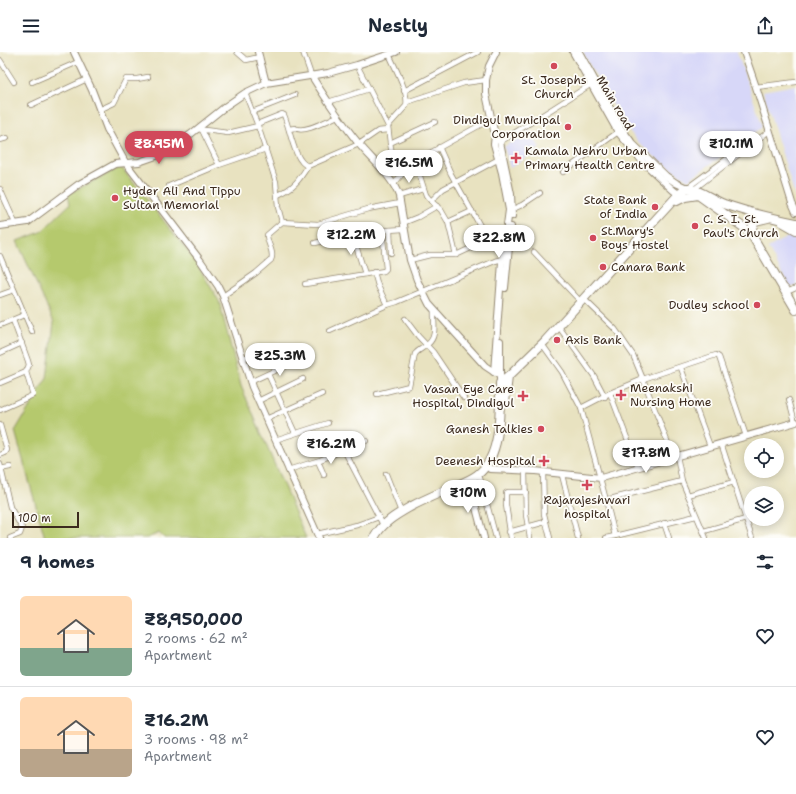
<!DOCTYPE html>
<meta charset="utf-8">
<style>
body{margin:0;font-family:"Shantell Sans",sans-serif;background:#f2f2f3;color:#1f2937;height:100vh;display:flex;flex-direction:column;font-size:15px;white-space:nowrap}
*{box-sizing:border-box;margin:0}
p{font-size:13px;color:#747a83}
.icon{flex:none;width:22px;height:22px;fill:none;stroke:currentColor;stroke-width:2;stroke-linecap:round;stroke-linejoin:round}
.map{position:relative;height:486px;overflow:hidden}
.panel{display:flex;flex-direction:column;background:#fff;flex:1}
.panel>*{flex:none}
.tools{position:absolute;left:744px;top:386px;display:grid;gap:8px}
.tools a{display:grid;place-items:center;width:40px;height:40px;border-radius:50%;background:#fff;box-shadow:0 2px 10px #0003;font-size:20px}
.scale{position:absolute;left:12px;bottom:10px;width:67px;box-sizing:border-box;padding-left:4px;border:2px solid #3b2a1e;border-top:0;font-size:11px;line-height:14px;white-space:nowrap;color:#3b2a1e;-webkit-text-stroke:3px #fdfcf7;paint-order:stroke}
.price{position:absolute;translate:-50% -34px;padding:0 9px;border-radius:14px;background:#fff;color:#222;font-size:13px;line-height:26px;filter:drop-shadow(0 1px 2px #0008)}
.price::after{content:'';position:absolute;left:50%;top:24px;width:12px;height:9px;margin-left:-6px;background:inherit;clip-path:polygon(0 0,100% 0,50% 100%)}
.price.selected{background:#d1495b;color:#fff}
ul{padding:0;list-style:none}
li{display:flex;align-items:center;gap:12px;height:100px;padding:0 20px}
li+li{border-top:1px solid #e0e1e3}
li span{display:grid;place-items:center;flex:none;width:112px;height:80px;border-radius:6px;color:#555}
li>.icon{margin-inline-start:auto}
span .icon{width:48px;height:48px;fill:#fffc;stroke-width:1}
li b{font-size:17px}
h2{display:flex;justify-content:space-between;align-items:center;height:48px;padding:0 20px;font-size:17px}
header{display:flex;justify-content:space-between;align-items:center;height:52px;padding:0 20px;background:#fff;font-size:18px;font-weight:700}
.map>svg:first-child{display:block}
.built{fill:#d7d7f8}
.green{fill:#b5c96d;stroke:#787a46}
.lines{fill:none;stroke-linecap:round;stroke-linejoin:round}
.street-casing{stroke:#92866f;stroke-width:6}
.secondary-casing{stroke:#92866f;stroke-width:8}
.highway-casing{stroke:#92866f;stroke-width:10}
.street{stroke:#fff;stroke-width:4.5}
.secondary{stroke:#fff;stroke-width:6}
.highway{stroke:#fff;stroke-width:8}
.poi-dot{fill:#d1495b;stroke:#fdfcf7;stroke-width:1.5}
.labels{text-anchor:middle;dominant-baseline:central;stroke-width:3.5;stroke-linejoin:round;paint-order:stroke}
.poi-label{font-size:12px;fill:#3b2a1e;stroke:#fdfcf7;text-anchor:start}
.street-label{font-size:12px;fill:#3b2a1e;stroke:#fdfcf7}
</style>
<header><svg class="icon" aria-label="menu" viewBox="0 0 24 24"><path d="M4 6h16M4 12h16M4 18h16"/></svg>Nestly<svg class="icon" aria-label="share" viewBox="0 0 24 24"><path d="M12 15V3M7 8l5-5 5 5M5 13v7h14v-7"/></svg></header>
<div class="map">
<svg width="796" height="486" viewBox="0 0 796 486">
<rect width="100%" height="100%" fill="#fdfcf7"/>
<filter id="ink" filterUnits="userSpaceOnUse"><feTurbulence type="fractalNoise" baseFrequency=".025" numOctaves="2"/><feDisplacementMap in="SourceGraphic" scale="8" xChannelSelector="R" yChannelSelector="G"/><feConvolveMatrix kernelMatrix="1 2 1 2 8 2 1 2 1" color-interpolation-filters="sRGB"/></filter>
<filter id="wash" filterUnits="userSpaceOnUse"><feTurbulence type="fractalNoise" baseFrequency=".012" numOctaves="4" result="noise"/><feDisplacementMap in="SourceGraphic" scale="16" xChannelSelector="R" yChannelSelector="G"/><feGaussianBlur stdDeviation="0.9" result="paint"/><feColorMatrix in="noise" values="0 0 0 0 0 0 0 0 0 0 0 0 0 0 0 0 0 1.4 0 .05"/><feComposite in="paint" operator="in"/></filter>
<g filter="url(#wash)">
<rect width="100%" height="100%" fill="#e8e2c0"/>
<g class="built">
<polygon points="583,0 737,0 762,73 761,76 688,128 651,102 639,91 627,76 594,21"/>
<polygon points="796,33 796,147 763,39"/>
<polygon points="529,78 540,96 510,116 504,95"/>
<polygon points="792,182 796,189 796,234 790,236 768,196"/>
</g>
<polygon class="green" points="121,115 194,207 219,249 241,334 306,486 164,486 159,481 147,486 45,486 15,379 47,326 54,270 17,189 41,180 70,152 68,142"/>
</g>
<g filter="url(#ink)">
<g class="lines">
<g class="street-casing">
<g id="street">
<polyline points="237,0 246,8 260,5"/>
<polyline points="303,0 311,23"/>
<path d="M389 2C394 14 410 42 406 54L388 74 390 91 395 116"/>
<polyline points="0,8 14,30"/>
<polyline points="357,13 388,74"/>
<polyline points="32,30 78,10"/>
<polyline points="756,35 796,30"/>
<polyline points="404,39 478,0"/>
<polyline points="328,50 369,37"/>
<polyline points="407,50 464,31 486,28"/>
<polyline points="31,53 87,27"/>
<polyline points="99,58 114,51 126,27 137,27 148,25"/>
<polyline points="252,60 295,43"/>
<path d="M257 72 282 62 284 63C290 76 294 110 308 114L359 92 378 79 388 78"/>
<polyline points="197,77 228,81 258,74"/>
<path d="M289 77 295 76C304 82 328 68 338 64"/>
<polyline points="202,78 219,113"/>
<polyline points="0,88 7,86"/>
<polyline points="500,90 593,31"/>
<polyline points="390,91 435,70"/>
<polyline points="439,95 451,122 488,188 507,181"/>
<polyline points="415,109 426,143 431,149 441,158 448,170 456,203"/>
<polyline points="384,119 410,112 491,67"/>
<polyline points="563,120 618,80"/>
<polyline points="394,132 410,112"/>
<polyline points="169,134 219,113 266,97"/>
<polyline points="687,136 747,92"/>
<polyline points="0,137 16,173"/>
<polyline points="693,138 769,79"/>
<path d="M278 143C294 136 299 128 308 114"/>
<polyline points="399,144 423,137"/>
<polyline points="431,149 443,137 497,108"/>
<polyline points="513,157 522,153 540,141"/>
<polyline points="282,170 318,172 368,157 400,151"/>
<polyline points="448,170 472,159"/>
<polyline points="403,171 418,165 437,154"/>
<polyline points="390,178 391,201"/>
<polyline points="355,182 357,197 365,222"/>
<polyline points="315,191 355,182 373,179 404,177"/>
<polyline points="534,200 581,250"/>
<polyline points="0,204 32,280"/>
<polyline points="410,208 430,203 456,203 488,188"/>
<polyline points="374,220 378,234 387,253"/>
<polyline points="305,232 384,219 386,217 382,178"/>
<polyline points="786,236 789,239 796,236"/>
<polyline points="0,243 14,238"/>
<path d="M223 244 256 221 271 208C275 200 267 192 267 183L282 170 278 155 276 130 258 74 245 41"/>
<polyline points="584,247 615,277 633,303 643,327 682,314"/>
<polyline points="405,267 418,284 433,300 464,346"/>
<polyline points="0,273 24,263"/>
<polyline points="559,275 594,324 605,345"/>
<polyline points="330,279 387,253 397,250 495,209 502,207"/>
<polyline points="542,292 562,320 581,356 606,448 682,429"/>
<polyline points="0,301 22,291"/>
<polyline points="243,306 277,297"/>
<polyline points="268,322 295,381"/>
<polyline points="250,330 291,311 306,308"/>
<polyline points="0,331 26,320"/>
<polyline points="610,341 638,415"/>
<path d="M377 342 409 334 415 302C419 297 424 296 428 292 438 284 433 269 434 258"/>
<polyline points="789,348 795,370"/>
<polyline points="258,349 303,327"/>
<polyline points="581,356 610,341 643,327 673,404"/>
<polyline points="0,358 33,343 26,320 29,313 28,309 13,268"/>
<polyline points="266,367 322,342"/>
<polyline points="0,373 7,398 5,401 0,403"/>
<polyline points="275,388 328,371"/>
<polyline points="721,391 752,486"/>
<polyline points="710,394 681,316 683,314 716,303 719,305 746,384"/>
<polyline points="344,398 383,473"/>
<polyline points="677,404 682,429 706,486"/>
<polyline points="318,409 324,423"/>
<polyline points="0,412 10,455 22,476 20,482 10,486"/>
<polyline points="0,417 10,415"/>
<polyline points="288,418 320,408 366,389"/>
<polyline points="525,419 526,463 530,486"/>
<polyline points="543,420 544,462 550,486"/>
<polyline points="386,422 401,460"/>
<polyline points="562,423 578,486"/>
<polyline points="480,426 496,486"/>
<polyline points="688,443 734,430"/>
<polyline points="606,448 615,484 696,464"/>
<polyline points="664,471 669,486"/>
<polyline points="704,479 746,467"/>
<polyline points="509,480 545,470"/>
<polyline points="317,482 357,473 379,465"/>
<polyline points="511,486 506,453 506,441 508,440 526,440"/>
<polyline points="606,486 615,484"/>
</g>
</g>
<g class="secondary-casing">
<g id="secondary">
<polyline points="74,0 92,38 107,77 125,110 200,208 218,234 223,244 252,335 319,486"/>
<polyline points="258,0 266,31"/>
<polyline points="573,0 618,80 643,110 673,138 681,144"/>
<polyline points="579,0 621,76 633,92 666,124 676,131 687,136"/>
<polyline points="744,0 756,35 792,151 796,160"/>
<path d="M311 23C326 47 342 71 359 92 373 109 392 124 399 144L410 208 417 228 429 252 485 314 500 324V331L503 333"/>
<polyline points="495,83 500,90 511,142 512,164"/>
<polyline points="0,174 28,170 79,132 115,112 139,110 162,102 191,82 226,54 245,41 266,31 328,21 357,13 396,0"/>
<polyline points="505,236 511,175"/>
<polyline points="494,320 502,210 509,158 502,121 494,92 495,83 486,42 486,28 489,14 496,0"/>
<polyline points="500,324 500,289"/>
<polyline points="490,417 535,419 601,426 796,370"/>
<polyline points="470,433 484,486"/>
</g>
</g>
<g class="highway-casing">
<g id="highway">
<polyline points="677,149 685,145 698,143 750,180 796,258"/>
<polyline points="782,170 796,178"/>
<polyline points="750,180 755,169 768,166"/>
<polyline points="505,350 508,325"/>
<path d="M374 486C382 471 396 463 410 455 425 447 440 441 455 434 462 431 470 428 477 423 502 405 500 358 500 331L508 325 545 289 678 143 687 136C701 138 711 147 724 152 747 160 772 166 796 171"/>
</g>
</g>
<use href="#street" class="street"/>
<use href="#secondary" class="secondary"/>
<use href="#highway" class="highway"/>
</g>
</g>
<g class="poi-dot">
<circle cx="554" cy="14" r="4"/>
<circle cx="568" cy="75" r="4"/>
<path d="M514 100h4v4h4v4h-4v4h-4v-4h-4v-4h4z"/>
<circle cx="115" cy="146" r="4"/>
<circle cx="655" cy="155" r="4"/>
<circle cx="695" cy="174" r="4"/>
<circle cx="593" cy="186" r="4"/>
<circle cx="603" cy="215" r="4"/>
<circle cx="757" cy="253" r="4"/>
<circle cx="557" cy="288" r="4"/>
<path d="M619 337h4v4h4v4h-4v4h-4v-4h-4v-4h4z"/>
<path d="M521 338h4v4h4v4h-4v4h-4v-4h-4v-4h4z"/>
<circle cx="541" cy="377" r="4"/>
<path d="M542 403h4v4h4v4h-4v4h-4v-4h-4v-4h4z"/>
<path d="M585 427h4v4h4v4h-4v4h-4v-4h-4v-4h4z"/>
</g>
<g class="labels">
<g class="poi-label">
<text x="554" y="28" text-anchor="middle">St. Josephs<tspan x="554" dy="14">Church</tspan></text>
<text x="560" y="68" text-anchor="end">Dindigul Municipal<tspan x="560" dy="14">Corporation</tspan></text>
<text x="525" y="99">Kamala Nehru Urban<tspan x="525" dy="14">Primary Health Centre</tspan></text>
<text x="123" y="139">Hyder Ali And Tippu<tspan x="123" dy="14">Sultan Memorial</tspan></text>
<text x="647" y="148" text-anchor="end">State Bank<tspan x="647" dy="14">of India</tspan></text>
<text x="703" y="167">C. S. I. St.<tspan x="703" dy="14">Paul's Church</tspan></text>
<text x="601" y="179">St.Mary's<tspan x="601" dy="14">Boys Hostel</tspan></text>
<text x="611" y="215">Canara Bank</text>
<text x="749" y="253" text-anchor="end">Dudley school</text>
<text x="565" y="288">Axis Bank</text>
<text x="630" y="336">Meenakshi<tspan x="630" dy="14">Nursing Home</tspan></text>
<text x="514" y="337" text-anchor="end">Vasan Eye Care<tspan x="514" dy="14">Hospital, Dindigul</tspan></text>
<text x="533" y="377" text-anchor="end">Ganesh Talkies</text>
<text x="535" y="409" text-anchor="end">Deenesh Hospital</text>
<text x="587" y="448" text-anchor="middle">Rajarajeshwari<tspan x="587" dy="14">hospital</tspan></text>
</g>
<g class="street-label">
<text transform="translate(615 51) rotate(59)">Main road</text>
</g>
</g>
</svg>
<div class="tools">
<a><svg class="icon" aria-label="locate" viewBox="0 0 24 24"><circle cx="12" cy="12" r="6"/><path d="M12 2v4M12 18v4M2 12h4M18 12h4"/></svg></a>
<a><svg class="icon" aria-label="layers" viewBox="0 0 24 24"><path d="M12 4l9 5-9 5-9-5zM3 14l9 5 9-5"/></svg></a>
</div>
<div class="scale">100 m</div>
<b class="price selected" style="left:159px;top:113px">₹8.95M</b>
<b class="price" style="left:731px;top:113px">₹10.1M</b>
<b class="price" style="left:409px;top:132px">₹16.5M</b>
<b class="price" style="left:351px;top:204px">₹12.2M</b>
<b class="price" style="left:499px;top:207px">₹22.8M</b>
<b class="price" style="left:280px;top:325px">₹25.3M</b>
<b class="price" style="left:331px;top:413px">₹16.2M</b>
<b class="price" style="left:646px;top:422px">₹17.8M</b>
<b class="price" style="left:468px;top:462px">₹10M</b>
</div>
<section class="panel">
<h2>9 homes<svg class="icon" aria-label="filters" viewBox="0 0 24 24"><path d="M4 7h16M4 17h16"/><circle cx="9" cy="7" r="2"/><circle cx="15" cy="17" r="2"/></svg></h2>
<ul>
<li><span style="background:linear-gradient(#ffd9b3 65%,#7fa58c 0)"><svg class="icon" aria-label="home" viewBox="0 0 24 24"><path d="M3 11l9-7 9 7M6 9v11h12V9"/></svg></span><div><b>₹8,950,000</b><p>2 rooms · 62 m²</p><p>Apartment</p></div><svg class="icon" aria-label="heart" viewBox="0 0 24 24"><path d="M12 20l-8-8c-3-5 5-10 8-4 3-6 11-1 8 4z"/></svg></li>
<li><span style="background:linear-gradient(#ffd9b3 65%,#b9a48a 0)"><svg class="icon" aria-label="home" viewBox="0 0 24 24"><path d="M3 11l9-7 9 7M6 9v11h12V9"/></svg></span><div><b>₹16.2M</b><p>3 rooms · 98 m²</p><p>Apartment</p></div><svg class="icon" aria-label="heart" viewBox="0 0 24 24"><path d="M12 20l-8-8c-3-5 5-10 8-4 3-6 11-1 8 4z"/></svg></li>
</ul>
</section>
